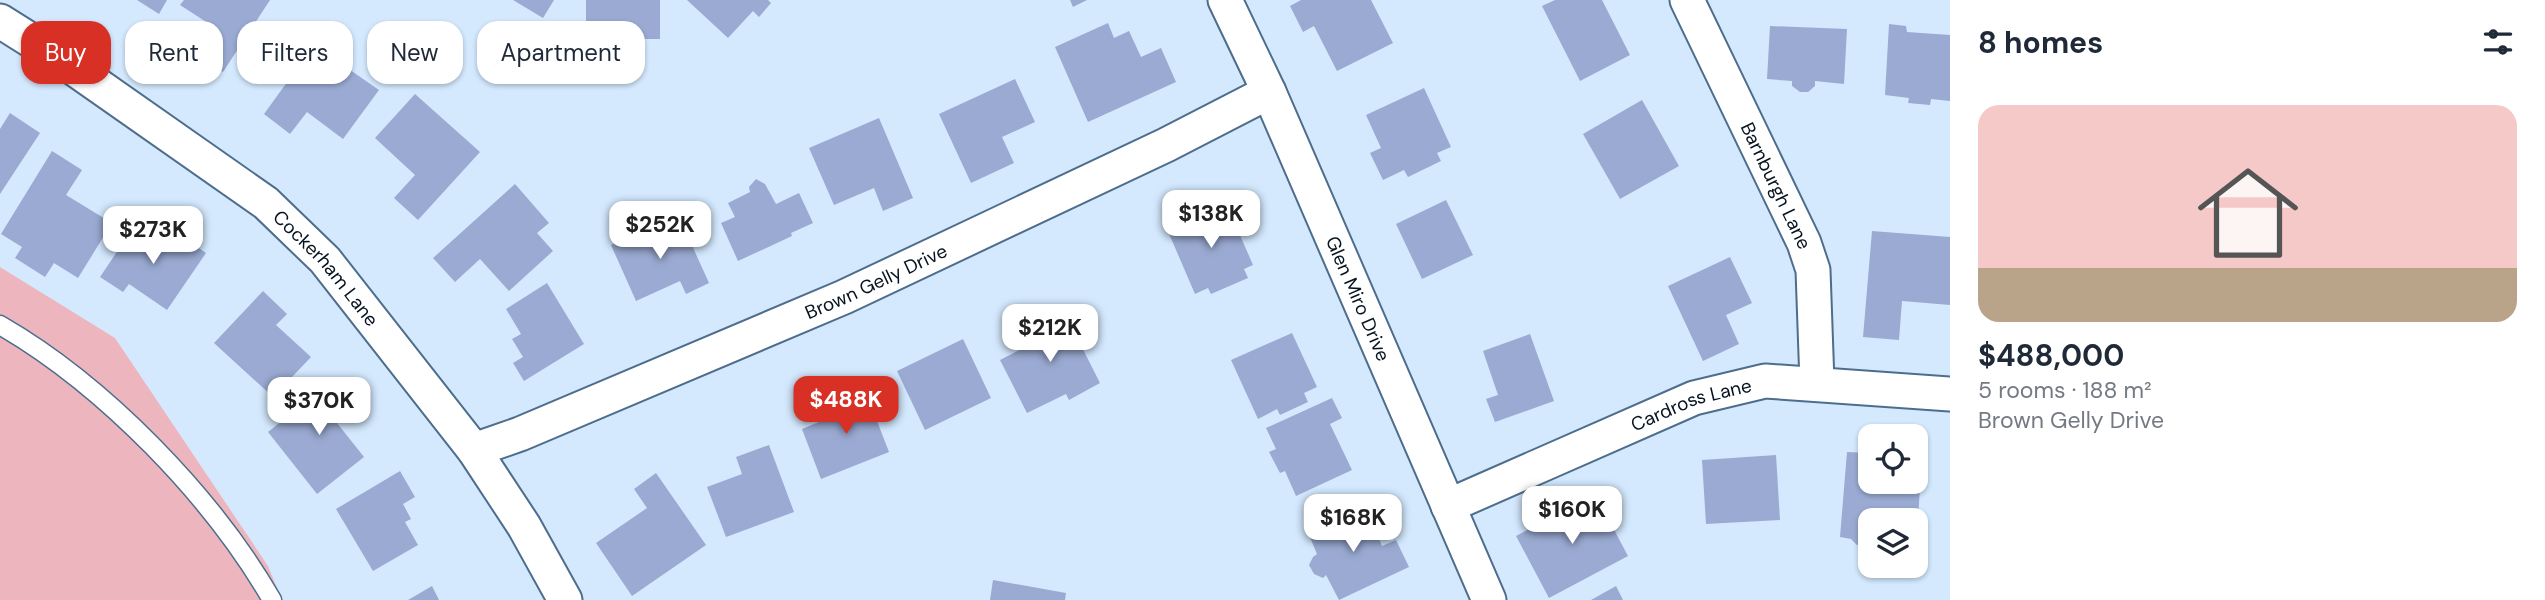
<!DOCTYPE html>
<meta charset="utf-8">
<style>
body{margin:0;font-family:"DM Sans",sans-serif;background:#f2f2f3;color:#1f2937;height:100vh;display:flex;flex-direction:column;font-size:26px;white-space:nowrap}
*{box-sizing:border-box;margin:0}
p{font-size:23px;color:#747a83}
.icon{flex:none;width:38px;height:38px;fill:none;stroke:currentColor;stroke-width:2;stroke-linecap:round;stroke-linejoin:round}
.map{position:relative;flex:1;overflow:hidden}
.panel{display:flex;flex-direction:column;background:#fff;width:595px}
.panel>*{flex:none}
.guide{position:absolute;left:21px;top:21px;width:665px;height:63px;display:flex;gap:14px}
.fabs{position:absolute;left:1858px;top:424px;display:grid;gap:14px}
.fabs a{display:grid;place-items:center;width:70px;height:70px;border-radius:14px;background:#fff;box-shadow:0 2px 5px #0004;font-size:35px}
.price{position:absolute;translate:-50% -60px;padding:0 16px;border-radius:14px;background:#fff;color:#222;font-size:23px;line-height:46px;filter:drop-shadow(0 2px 4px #0008)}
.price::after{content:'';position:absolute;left:50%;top:42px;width:21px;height:16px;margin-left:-10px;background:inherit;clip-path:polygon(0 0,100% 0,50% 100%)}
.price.selected{background:#d93025;color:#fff}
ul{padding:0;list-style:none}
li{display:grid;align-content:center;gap:14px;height:371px;padding:0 28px}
li span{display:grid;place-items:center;height:217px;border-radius:21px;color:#555}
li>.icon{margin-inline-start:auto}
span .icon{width:126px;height:126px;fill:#fffc;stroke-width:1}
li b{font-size:30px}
h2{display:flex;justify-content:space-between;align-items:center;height:84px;padding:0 28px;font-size:30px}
.tag{padding:0 24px;border-radius:21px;background:#fff;box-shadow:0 2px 5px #0004;font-size:24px;line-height:63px}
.tag.selected{background:#d93025;color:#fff}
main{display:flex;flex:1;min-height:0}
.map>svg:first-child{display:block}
.green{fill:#edb6bf}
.building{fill:#9aaad2}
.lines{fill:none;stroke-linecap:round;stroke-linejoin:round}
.lane-casing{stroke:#4d6d8c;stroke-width:21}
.street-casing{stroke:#4d6d8c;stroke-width:37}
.lane{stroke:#fff;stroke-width:18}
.street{stroke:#fff;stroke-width:33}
.labels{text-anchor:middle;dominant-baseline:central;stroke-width:7;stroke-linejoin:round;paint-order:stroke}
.street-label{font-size:19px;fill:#071420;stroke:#d4e9fe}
</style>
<main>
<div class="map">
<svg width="1950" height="600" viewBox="0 0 1950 600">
<rect width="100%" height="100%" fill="#d4e9fe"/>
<polygon class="green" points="0,267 115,338 268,566 282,600 0,600"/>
<g class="building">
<polygon points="137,0 167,0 159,14"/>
<polygon points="184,0 270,0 223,72 196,54 214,27 180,5"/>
<polygon points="513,0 554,0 543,18"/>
<rect x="586" y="0" width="74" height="39"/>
<polygon points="687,0 768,0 771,3 759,17 753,11 728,38"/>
<polygon points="1070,0 1087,0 1073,7"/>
<polygon points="1301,0 1371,0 1393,43 1337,71 1314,26 1303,32 1290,6"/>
<polygon points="1555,0 1602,0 1630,55 1580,81 1542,6"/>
<polygon points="1108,23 1114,38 1129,31 1141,57 1161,48 1176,82 1088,122 1055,47"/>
<polygon points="1889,24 1906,26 1907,32 1950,35 1950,101 1931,99 1930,105 1908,103 1909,98 1885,95"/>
<polygon points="1770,26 1847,29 1844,84 1815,81 1815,86 1808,92 1800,92 1792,86 1792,81 1767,79"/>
<polygon points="314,45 379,90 343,139 307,112 290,134 264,114"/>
<polygon points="1015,79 1035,122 1002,137 1014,163 971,183 939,114"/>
<polygon points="1424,88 1451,147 1437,153 1441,161 1408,177 1404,170 1383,180 1370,153 1381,148 1366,115"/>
<polygon points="415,94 480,152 418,220 394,198 415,175 375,138"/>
<polygon points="1642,100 1679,166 1620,199 1583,134"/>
<polygon points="10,113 40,133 0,194 0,129"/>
<polygon points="879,118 913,198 883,211 874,188 834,205 809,148"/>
<polygon points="52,151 82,170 66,195 112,223 78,278 54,263 45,277 15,258 22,247 1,234"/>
<polygon points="756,179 765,184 776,204 799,193 813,223 791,233 792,236 738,261 721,223 735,217 728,203 750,192 749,187"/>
<polygon points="515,184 549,223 537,233 553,251 509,291 480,259 455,282 433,258"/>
<polygon points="1446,200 1473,255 1422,279 1396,224"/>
<polygon points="1226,203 1253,265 1244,269 1248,278 1211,294 1208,288 1195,294 1167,229"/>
<polygon points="681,221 709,283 686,294 680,281 636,301 611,245 646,229 649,235"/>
<polygon points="135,225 171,249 180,235 206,253 167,310 129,284 123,292 100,277"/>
<polygon points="1872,231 1950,237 1950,305 1902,301 1899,340 1863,337"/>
<polygon points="1730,257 1752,303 1726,315 1739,344 1703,361 1668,286"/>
<polygon points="547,283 584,344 524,381 513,363 523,357 512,339 521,334 506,309"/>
<polygon points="263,291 287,314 276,325 311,357 273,397 214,343"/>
<polygon points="1061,306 1100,383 1069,400 1066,394 1027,413 1000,360 1043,338 1034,319"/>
<polygon points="1292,333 1317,387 1304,393 1308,402 1280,415 1277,409 1258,419 1231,360"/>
<polygon points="1530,334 1554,401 1495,422 1486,399 1498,395 1483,351"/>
<polygon points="963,339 991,398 925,430 897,371"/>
<polygon points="336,378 358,406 337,423 364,457 317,494 268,432"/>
<polygon points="863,385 889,452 821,479 802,429 843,412 837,395"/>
<polygon points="1332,398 1342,418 1330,424 1352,470 1296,496 1285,471 1280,473 1269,452 1276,449 1266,428"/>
<polygon points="769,445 794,512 726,537 707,487 742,474 736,457"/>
<polygon points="1847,452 1871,453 1871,481 1878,481 1877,489 1887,490 1888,483 1920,487 1918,520 1871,520 1871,539 1866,545 1857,545 1851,539 1840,537"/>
<polygon points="1776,455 1780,520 1706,524 1702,460"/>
<polygon points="400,471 415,497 403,504 411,519 405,522 418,545 373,571 336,509"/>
<polygon points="656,473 706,545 632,596 596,543 647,508 634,489"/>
<polygon points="1595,494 1628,556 1549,598 1516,536"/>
<polygon points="1357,508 1364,522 1371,519 1382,546 1396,540 1409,567 1339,600 1326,575 1323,578 1314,574 1309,565 1313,557 1317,554 1307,530"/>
<polygon points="993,580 1066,593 1065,600 990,600"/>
<polygon points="432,586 439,600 408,600"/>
<polygon points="1616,586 1623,600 1591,600"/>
</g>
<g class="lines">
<g class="lane-casing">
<path id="lane" d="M0 325C104 385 212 496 272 600"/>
</g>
<g class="street-casing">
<g id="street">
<path id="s1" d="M1225 0 1269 92 1489 600"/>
<path id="s2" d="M1687 0 1804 243 1813 270 1817 383"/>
<path id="s3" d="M0 21 59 58 266 203 325 260 474 450 524 526 565 600"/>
<path id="s4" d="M474 450 520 434 844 297 1166 145 1269 92"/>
<path id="s5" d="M1448 506 1694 398 1765 381 1950 394"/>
</g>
</g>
<use href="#lane" class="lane"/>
<use href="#street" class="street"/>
</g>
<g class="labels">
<g class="street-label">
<text stroke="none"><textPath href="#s2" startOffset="206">Barnburgh Lane</textPath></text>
<text stroke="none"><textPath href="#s3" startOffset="411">Cockerham Lane</textPath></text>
<text stroke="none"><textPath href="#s4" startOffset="436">Brown Gelly Drive</textPath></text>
<text stroke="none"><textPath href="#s1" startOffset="327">Glen Miro Drive</textPath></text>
<text stroke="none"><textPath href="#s5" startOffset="264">Cardross Lane</textPath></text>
</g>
</g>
</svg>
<div class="fabs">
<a><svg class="icon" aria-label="locate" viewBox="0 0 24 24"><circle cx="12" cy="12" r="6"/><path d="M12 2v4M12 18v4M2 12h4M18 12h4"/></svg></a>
<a><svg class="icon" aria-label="layers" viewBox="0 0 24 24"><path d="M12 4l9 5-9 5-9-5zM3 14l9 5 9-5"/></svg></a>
</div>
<b class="price" style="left:1211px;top:250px">$138K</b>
<b class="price" style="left:660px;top:261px">$252K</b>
<b class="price" style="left:153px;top:266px">$273K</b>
<b class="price" style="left:1050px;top:364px">$212K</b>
<b class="price selected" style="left:846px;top:436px">$488K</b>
<b class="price" style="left:319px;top:437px">$370K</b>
<b class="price" style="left:1572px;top:546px">$160K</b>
<b class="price" style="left:1353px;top:554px">$168K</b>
<div class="guide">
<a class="tag selected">Buy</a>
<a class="tag">Rent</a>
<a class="tag">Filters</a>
<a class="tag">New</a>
<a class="tag">Apartment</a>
</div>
</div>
<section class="panel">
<h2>8 homes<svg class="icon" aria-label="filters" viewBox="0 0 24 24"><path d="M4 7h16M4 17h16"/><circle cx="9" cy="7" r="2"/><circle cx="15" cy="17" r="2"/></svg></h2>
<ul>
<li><span style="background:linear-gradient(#f6c9c9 75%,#b9a48a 0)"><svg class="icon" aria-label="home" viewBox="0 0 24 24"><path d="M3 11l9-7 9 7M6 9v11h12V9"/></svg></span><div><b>$488,000</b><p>5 rooms · 188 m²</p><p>Brown Gelly Drive</p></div></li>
</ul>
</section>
</main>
